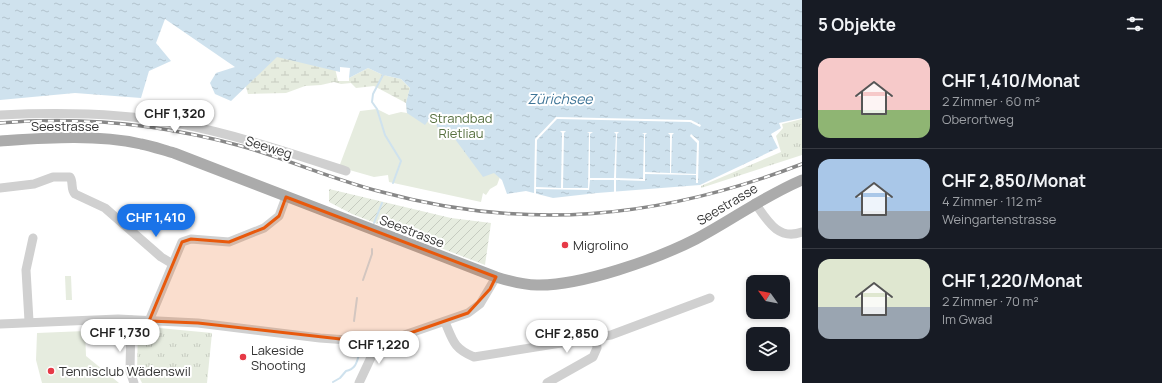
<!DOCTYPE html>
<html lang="de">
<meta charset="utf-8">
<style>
body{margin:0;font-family:Manrope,sans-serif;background:#20242c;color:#f1f3f6;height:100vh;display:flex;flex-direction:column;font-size:15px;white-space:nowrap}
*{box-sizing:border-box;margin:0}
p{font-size:13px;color:#9ea1a6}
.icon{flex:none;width:22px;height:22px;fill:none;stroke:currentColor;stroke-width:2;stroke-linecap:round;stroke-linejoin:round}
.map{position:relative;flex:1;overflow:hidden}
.panel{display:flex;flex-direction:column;background:#171b24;width:360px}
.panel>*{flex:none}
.needle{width:26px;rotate:303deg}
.fabs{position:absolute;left:746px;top:275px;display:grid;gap:8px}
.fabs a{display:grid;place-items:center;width:44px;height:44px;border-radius:8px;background:#171b24;box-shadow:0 2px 6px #0003;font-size:20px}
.price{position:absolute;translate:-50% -34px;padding:0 9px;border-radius:14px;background:#fff;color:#222;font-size:13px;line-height:26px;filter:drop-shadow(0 1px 2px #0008)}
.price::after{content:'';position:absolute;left:50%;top:24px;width:12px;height:9px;margin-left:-6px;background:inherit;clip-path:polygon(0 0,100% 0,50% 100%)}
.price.on{background:#1a73e8;color:#fff}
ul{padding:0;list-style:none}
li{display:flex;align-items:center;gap:12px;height:100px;padding:0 16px}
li+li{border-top:1px solid #363941}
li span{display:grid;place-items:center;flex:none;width:112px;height:80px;border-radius:12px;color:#555}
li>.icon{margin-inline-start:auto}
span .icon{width:48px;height:48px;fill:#fffc;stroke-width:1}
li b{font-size:17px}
h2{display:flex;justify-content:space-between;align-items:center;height:48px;padding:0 16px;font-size:17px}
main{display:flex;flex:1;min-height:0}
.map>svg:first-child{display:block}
.grass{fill:url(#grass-tufts)}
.wetland{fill:url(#wetland-marsh)}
.park{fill:#e6ecdf}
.garden{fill:url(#garden-furrows)}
.water{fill:url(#water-ripples)}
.pier{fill:#fff}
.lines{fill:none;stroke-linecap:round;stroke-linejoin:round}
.stream{stroke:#cfe2ee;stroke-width:2}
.minor{stroke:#d0d0d0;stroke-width:9}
.major{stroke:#ababab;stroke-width:11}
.rail-casing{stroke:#888;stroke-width:3.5}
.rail{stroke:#fff;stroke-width:2;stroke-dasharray:6;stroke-linecap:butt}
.marked{fill:#e8590c;fill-opacity:0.2;stroke:#e8590c;stroke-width:3;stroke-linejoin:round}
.poi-dot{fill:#e63946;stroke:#fff;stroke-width:1.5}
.labels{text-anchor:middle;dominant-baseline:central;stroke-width:4;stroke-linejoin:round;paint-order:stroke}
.park-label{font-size:13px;fill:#56703f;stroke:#fff}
.street-label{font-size:13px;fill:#333;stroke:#fff}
.poi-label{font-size:13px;fill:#333;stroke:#fff;text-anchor:start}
.water-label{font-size:14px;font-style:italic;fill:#3f7597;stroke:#fff}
</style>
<main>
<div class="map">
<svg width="802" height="383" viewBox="0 0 802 383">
<defs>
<pattern id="grass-tufts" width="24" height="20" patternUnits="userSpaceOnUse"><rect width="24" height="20" fill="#e6ecdf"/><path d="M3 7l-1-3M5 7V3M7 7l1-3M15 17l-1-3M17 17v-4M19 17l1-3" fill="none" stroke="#c6cbc0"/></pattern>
<pattern id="wetland-marsh" width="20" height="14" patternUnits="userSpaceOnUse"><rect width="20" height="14" fill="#e6ecdf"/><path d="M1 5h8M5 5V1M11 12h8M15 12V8" fill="none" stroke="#c6cbc0"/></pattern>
<pattern id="garden-furrows" width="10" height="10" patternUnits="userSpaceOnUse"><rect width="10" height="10" fill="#e6ecdf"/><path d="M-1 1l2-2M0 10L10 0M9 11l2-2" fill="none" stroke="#c6cbc0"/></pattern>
<pattern id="water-ripples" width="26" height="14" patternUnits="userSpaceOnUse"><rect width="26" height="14" fill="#cfe2ee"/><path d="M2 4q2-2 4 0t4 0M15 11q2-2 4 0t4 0" fill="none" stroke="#b2c2cd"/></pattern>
</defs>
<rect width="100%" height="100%" fill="#fff"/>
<g class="grass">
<polygon points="802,119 802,155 701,188 701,186 781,152 776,136 783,128 782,124"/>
<polygon points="138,326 212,333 207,383 142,383 137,373"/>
</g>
<polygon class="wetland" points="267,54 335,68 338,81 349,81 349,78 368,68 383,75 401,79 410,88 406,103 374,86 356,88 351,83 341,84 334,82 321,85 305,86 286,93 248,94 244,80"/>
<g class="park">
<polygon points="410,88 521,121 497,185 490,189 486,195 483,193 481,202 389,182 388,175 374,177 339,167 360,111 377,109 389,115 401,112 407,113 406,103"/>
<polygon points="65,276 71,276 72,300 66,300"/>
<polygon points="85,331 86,356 119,383 42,383 36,360 37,333"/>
</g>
<polygon class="garden" points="329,189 451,218 491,223 485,265 352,214 329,202"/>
<polygon class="water" points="0,0 802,0 802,118 779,123 781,128 771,134 778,148 700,185 597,193 553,198 526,191 507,194 502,180 494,173 483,177 452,135 437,127 435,118 431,117 425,125 407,113 406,103 410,88 401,79 383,75 368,68 349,78 350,68 340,67 340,72 277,57 231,101 215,94 210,83 216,73 235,67 165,19 156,43 171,61 149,71 141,98 75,93 0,100"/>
<polygon class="pier" points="556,117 691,120 701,125 700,127 690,122 557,119 537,140 536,187 561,188 562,133 560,131 566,131 564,133 563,188 588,188 589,133 587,132 593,132 590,134 590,178 614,178 616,134 614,132 619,132 617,134 616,178 643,179 644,134 642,133 647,133 645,135 645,172 670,173 670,135 668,133 674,133 672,135 671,173 696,174 697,143 690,136 691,134 699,141 698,183 696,183 696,175 645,174 645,181 616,180 616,193 614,193 614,180 590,180 589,190 536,189 536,196 534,195 535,139"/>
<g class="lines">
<g class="stream">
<polyline points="383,75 373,94 372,102 377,109 385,135 401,161 393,183"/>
<polyline points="374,223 382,203"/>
<polyline points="363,280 372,254 372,249"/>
<polyline points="354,321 357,298"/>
<path d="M333 382 340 378 346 371C358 369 357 358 361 349"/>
</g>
<g class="minor">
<path d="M0 115C58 112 120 113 176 123 234 134 290 153 346 171"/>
<path d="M0 188 34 184 53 177H70C74 183 70 189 75 194L105 208 161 257 171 263"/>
<path d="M755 203C767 220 778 241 802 232"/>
<polyline points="131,320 130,371 134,383"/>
<polyline points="29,321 26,270 33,238"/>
<polyline points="149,321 182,242 191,239 229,242 264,228 279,216 286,197"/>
<path d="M445 322C453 341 454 349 474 357L611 335 710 298"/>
<polyline points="0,324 118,319 198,323 320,338 375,342 390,340 468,313 480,304 496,277"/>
<polyline points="359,383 374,351 375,342"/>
<polyline points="547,383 593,357 597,348 596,338"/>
</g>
<path class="major" d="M0 141C46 138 95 134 141 144 152 146 163 150 174 153L496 277C509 281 523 285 537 285 581 286 657 259 696 239 732 220 764 196 802 180"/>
<g class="rail-casing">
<path id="rail" d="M0 123C80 116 164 125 241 146 287 159 332 179 378 191 526 232 660 219 802 164"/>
</g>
<use href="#rail" class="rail"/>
</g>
<path class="marked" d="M286 197 496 277 490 289 468 313 390 340 367 342 198 323 149 321 182 242 191 239 229 242 264 228 279 216Z"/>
<g class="poi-dot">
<circle cx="565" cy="245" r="4"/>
<circle cx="243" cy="357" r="4"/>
<circle cx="51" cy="371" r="4"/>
</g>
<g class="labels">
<g class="park-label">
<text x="461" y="118">Strandbad<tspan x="461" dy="15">Rietliau</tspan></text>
</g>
<g class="street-label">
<text x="65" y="126">Seestrasse</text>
<text transform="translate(269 147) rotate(17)">Seeweg</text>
<text transform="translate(727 204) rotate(-31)">Seestrasse</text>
<text transform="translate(412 231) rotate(21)">Seestrasse</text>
</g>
<g class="poi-label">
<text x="573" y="245">Migrolino</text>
<text x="251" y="350">Lakeside<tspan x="251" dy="15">Shooting</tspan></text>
<text x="59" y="371">Tennisclub Wädenswil</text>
</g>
<g class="water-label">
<text x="560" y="98">Zürichsee</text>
</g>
</g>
</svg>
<div class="fabs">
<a><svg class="needle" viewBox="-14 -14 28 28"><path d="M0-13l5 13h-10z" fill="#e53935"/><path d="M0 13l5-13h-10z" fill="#9ea1a6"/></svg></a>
<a><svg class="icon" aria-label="layers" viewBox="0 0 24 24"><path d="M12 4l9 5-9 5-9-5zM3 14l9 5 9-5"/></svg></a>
</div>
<b class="price" style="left:175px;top:134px">CHF 1,320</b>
<b class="price on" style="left:156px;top:238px">CHF 1,410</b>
<b class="price" style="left:120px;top:353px">CHF 1,730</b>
<b class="price" style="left:567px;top:354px">CHF 2,850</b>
<b class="price" style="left:379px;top:365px">CHF 1,220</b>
</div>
<section class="panel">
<h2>5 Objekte<svg class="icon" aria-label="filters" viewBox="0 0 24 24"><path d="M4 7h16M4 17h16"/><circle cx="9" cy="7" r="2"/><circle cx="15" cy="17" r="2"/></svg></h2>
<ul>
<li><span style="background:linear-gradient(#f6c9c9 65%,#8fb573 0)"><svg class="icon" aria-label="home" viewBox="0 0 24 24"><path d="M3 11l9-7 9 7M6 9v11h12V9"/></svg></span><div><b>CHF 1,410/Monat</b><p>2 Zimmer · 60 m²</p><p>Oberortweg</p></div></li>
<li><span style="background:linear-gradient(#a9c7e8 65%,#9aa5b1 0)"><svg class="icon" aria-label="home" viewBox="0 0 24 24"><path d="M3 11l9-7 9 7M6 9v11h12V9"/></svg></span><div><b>CHF 2,850/Monat</b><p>4 Zimmer · 112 m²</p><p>Weingartenstrasse</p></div></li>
<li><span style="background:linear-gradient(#dfe7d0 60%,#9aa5b1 0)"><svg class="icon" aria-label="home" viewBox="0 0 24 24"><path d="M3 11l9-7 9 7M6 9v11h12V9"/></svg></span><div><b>CHF 1,220/Monat</b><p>2 Zimmer · 70 m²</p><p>Im Gwad</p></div></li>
</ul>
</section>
</main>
